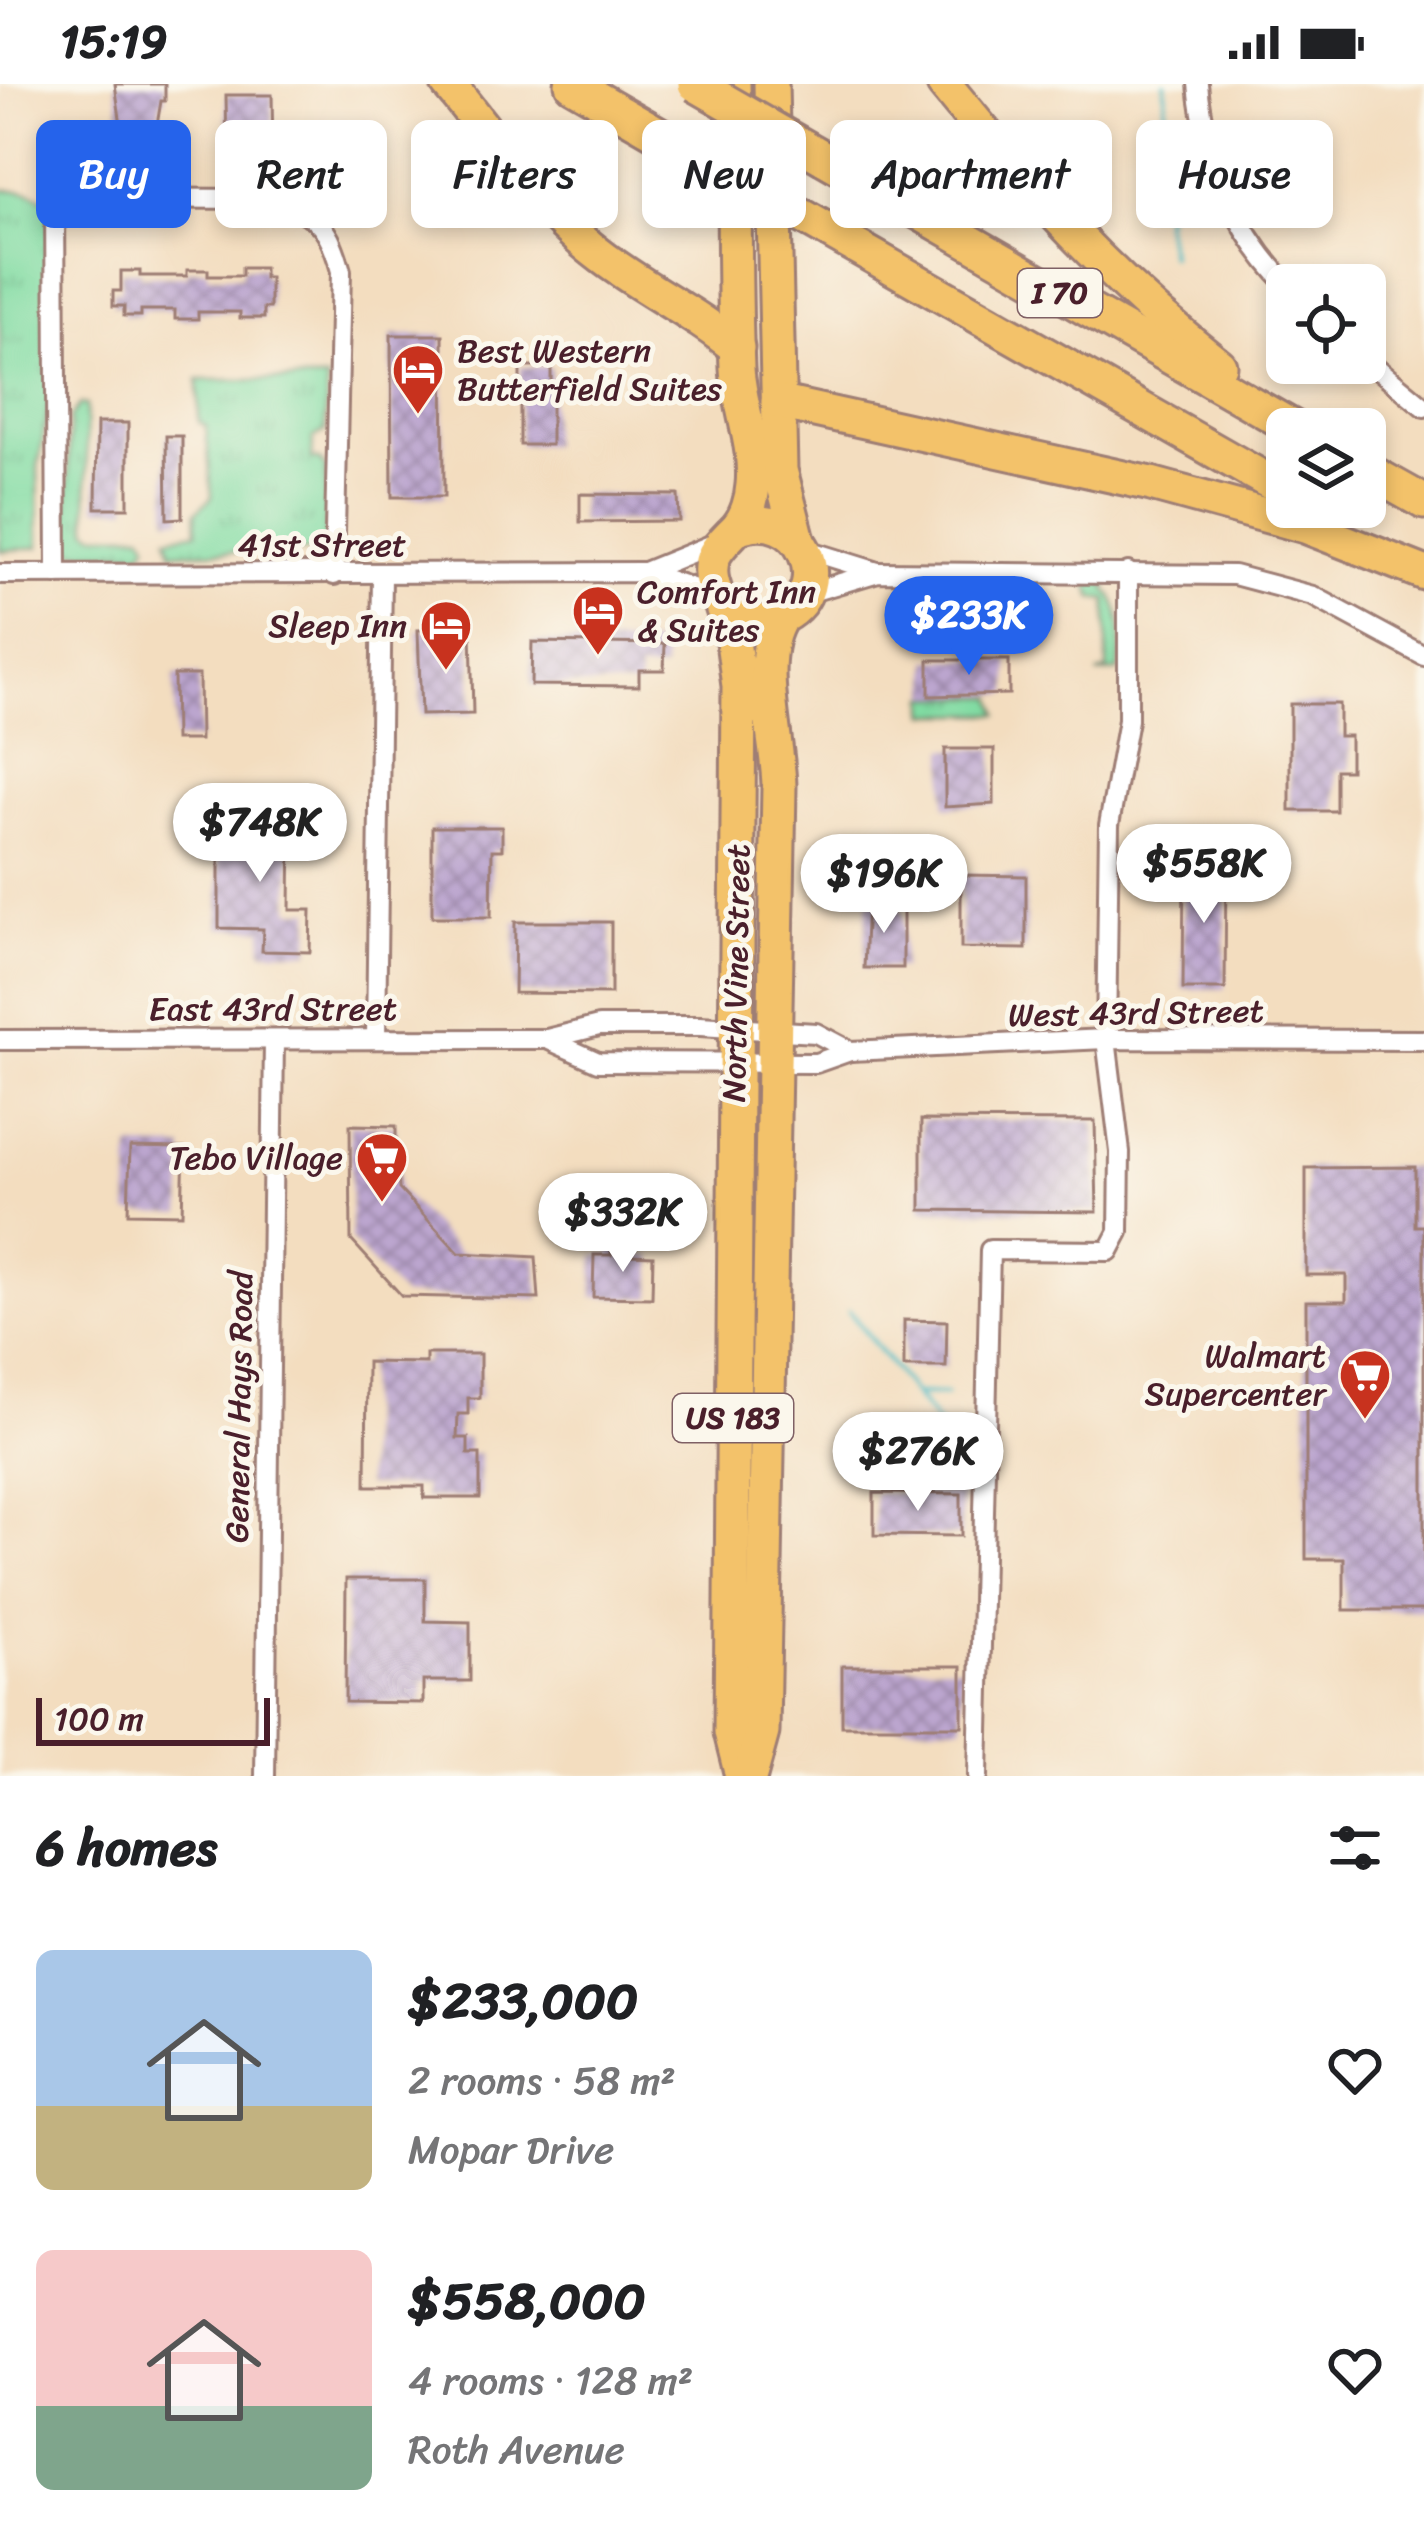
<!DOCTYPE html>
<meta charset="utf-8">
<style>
body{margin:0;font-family:Sriracha,sans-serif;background:#f6f6f6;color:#202124;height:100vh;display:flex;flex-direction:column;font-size:45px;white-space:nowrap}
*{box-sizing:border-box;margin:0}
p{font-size:39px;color:#757577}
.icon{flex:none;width:66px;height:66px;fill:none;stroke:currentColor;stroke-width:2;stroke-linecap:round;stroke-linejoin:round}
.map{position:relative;height:1692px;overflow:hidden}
.panel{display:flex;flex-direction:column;background:#fff;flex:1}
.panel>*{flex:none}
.guide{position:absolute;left:36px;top:36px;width:1353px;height:108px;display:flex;gap:24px}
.tools{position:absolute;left:1266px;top:180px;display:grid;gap:24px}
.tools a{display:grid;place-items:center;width:120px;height:120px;border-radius:18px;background:#fff;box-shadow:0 6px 18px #0003;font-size:60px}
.scale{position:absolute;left:36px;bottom:30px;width:234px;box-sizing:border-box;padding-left:12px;border:6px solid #4a1f2b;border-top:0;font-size:33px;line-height:42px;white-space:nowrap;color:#4a1f2b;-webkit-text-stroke:9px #fbf7ec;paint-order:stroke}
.price{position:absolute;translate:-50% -102px;padding:0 27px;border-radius:42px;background:#fff;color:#222;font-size:39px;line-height:78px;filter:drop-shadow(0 3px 6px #0008)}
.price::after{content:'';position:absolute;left:50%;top:72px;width:36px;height:27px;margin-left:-18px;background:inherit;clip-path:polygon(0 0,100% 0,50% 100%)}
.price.selected{background:#2563eb;color:#fff}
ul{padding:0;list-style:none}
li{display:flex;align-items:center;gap:36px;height:300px;padding:0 36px}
li span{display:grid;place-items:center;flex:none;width:336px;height:240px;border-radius:18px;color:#555}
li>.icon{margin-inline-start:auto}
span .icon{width:144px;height:144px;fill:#fffc;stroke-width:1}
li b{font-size:51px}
h2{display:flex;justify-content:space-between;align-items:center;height:144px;padding:0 36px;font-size:51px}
.tag{padding:0 42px;border-radius:18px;background:#fff;box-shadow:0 6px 18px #0003;font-size:42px;line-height:108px}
.tag.selected{background:#2563eb;color:#fff}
.status{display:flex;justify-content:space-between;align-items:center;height:84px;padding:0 60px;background:#fff;direction:ltr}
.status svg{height:33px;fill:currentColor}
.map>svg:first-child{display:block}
.grass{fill:url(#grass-tufts);stroke:#657d66;stroke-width:3}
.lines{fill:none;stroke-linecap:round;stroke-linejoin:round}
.stream{stroke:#4dbcc3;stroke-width:4.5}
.building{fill:url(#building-cross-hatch)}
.street-casing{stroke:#9e7e75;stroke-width:24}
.highway-casing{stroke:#9e7e75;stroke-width:39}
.street{stroke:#fff;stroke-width:18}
.highway{stroke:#f3c26a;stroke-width:33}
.highway-bridge-casing{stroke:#9e7e75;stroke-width:39;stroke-linecap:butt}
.highway-bridge{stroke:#f3c26a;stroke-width:33}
.labels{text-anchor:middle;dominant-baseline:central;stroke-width:10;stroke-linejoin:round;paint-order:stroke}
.shield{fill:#fbf7ec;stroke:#7f6065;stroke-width:3}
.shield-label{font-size:30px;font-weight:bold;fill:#4a1f2b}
.poi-label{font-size:33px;fill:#4a1f2b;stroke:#fbf7ec;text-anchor:end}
.street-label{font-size:33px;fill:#4a1f2b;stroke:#fbf7ec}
</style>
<div class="status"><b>15:19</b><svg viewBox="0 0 49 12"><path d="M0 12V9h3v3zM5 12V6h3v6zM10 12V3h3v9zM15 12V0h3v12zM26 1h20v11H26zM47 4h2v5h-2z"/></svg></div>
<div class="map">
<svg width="1424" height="1692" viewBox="0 0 1424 1692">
<defs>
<pattern id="grass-tufts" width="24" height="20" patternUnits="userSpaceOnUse" patternTransform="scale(3)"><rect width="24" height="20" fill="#80dba2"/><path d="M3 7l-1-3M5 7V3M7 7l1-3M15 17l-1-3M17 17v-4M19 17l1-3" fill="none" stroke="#70bc8c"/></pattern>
<pattern id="building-cross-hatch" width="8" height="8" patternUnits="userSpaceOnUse" patternTransform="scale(3)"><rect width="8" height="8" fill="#bca6cf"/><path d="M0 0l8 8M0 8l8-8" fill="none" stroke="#9b87a8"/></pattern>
</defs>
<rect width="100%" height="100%" fill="#fbf7ec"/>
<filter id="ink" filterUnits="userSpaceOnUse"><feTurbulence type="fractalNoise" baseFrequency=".00833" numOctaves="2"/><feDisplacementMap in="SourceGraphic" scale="24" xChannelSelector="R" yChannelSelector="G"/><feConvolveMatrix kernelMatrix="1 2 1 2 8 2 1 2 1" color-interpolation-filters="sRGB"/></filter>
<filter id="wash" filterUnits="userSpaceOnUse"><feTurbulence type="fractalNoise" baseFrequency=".004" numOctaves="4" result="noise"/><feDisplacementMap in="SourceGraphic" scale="48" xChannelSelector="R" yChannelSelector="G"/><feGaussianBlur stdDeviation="2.7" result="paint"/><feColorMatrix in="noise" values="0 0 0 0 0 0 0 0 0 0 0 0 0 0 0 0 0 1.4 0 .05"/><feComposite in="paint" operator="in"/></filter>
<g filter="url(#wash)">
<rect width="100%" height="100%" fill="#f3ddbf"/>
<g class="grass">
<path d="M0 106C21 106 34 105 49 121L52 301 38 383 39 463 0 467Z"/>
<polygon points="198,296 327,296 325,347 313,354 312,375 320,376 326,384 325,464 321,467 172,468 168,453 197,448 196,428 212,413 206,341 199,338"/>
<polygon points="80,320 86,321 88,445 94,450 143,450 148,459 142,468 75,468 67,459 70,334"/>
<path d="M1093 497 1108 501 1106 505C1127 524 1120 564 1119 587L1097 590 1107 586V516L1093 514 1088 498Z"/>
<polygon points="997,498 1003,503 1003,521 975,521 971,533 925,532 925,504 929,499"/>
<polygon points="927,613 994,613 999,630 927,630"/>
</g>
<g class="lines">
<g class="stream">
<polyline points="1165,0 1166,71 1173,89 1164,137 1170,172"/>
<polyline points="849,1227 943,1347"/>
<polyline points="916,1310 946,1310"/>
</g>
</g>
<g id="blocks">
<g class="building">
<polygon points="115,0 165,0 165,17 161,17 157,41 121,41"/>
<polygon points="226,11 272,11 273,67 227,68"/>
<polygon points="242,184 264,184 264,194 270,194 270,224 264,224 264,234 240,234 240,228 198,228 198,235 175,235 175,226 141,226 141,232 124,232 124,222 113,222 113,207 121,207 121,187 140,187 140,192 187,192 187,186 208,186 208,192 242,192"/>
<polygon points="391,251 443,251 444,413 392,413"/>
<rect x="520" y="283" width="31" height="78"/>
<polygon points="97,339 128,339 128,424 96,424"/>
<polygon points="166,352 182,352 182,434 167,435"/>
<polygon points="580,410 678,411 679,437 580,438"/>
<polygon points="471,545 473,630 421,631 418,546"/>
<polygon points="532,558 665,560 664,586 639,586 639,602 531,601"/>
<polygon points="929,576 1009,576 1009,610 929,612"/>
<polygon points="174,591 199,591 200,656 175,656"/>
<polygon points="1290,620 1339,620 1339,652 1350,652 1350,686 1336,686 1336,727 1290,727"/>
<polygon points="945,665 994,665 994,720 945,723"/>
<polygon points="219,738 291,739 290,826 311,826 310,868 262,867 263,845 219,844"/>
<polygon points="432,743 502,743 502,766 492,766 491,833 432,833"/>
<polygon points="1184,778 1226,779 1225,905 1183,905"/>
<polygon points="961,791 1026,792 1026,865 961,864"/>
<polygon points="867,818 893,818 903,828 903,884 864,884"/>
<polygon points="515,838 611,838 611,910 514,909"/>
<polygon points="921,1036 1095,1037 1097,1128 921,1126"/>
<polygon points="350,1041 396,1042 396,1055 379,1073 398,1073 399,1105 459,1169 536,1173 539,1215 402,1212 351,1156"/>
<polygon points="130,1063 184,1064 182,1130 128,1129"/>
<polygon points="1415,1083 1415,1142 1424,1142 1424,1526 1344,1526 1344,1475 1306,1475 1306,1217 1346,1217 1346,1191 1306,1191 1306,1084"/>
<polygon points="611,1164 629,1165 629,1171 653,1172 652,1214 593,1213 594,1171 611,1171"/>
<polygon points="904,1236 947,1237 946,1283 904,1283"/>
<polygon points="426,1270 480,1270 480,1314 468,1314 468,1330 458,1330 457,1354 468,1354 468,1370 480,1370 480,1414 424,1414 424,1402 366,1402 367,1278 426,1279"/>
<polygon points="874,1409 961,1410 961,1452 874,1451"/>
<polygon points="346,1495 425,1495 425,1537 470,1538 470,1597 423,1597 423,1619 345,1618"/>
<rect x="842" y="1582" width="120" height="60"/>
</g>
</g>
</g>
<g filter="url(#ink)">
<use href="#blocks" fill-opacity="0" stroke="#9e7e75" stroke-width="3"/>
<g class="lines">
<g class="street-casing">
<g id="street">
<path d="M1198 0C1205 74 1235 148 1288 201"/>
<polyline points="1365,274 1424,323"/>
<polyline points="804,465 878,488"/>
<polyline points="644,488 718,458"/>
<polyline points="0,490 644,488 716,512"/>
<path d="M57 490 55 114 279 115C320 134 329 144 341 187L334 491"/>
<polyline points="804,510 878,488 1234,491 1313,512 1424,572"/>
<polyline points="376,955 382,491"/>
<polyline points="547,955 598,978 816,979 850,967 1106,955 1424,956"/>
<polyline points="0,956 547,955 599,942 700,942 816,949 850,967"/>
<polyline points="265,1692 274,956"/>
<polyline points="978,1692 990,1166 1109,1167 1119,1148 1120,1068 1106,955 1109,741 1128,636 1128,488"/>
</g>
</g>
<g class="highway-casing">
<g id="highway">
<path d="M448 0C493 54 541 126 597 169 641 204 693 227 737 264"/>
<polyline points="572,0 683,64"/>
<path d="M733 0C735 94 733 189 737 284 739 322 757 363 753 401 752 415 747 433 737 444 722 460 706 471 712 497 718 528 754 548 783 532 838 502 800 419 737 444"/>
<polyline points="771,0 780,386 798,456"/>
<path d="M944 0C1032 108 1108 194 1219 281"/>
<polyline points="824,74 1296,345"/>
<polyline points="827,146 1287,408"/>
<polyline points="778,318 1151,400 1305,442 1424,489"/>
<polyline points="1365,385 1424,418"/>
<polyline points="721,519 733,557 739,602 731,1648 742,1692"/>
<path d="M750 1692 762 1648 779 702C778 653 753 573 782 532"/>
</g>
</g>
<use href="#street" class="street"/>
<use href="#highway" class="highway"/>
<g class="highway-bridge-casing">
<g id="highway-bridge">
<polyline points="695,0 824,74"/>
<polyline points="683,64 827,146"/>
</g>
</g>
<use href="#highway-bridge" class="highway-bridge"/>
</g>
</g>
<defs>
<g id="hotel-pin" transform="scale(2.7)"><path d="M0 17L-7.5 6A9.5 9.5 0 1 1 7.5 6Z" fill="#c8321e" stroke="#fbf7ec"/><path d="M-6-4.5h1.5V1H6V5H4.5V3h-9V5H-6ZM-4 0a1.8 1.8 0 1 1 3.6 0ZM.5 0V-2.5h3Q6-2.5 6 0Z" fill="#fff"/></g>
<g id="supermarket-pin" transform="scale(2.7)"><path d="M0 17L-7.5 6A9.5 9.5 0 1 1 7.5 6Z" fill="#c8321e" stroke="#fbf7ec"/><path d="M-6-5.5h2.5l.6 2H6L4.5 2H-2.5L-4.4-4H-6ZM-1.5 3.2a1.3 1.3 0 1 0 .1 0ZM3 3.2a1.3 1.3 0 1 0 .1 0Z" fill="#fff"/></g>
</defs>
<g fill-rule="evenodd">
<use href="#hotel-pin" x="418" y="286"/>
<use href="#hotel-pin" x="598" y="527"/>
<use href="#hotel-pin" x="446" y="542"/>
<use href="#supermarket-pin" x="382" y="1074"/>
<use href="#supermarket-pin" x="1365" y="1291"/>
</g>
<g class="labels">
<g class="shield">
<rect x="1018" y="185" width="84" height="48" rx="9"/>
<rect x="673" y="1310" width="120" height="48" rx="9"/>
</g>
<g class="shield-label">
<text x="1060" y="209">I 70</text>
<text x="733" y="1334">US 183</text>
</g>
<g class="poi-label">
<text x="457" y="267" text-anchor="start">Best Western<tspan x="457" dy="38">Butterfield Suites</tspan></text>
<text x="637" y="508" text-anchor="start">Comfort Inn<tspan x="637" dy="38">&amp; Suites</tspan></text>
<text x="407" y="542">Sleep Inn</text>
<text x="343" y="1074">Tebo Village</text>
<text x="1326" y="1272">Walmart<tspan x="1326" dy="38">Supercenter</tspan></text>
</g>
<g class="street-label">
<text x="322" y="461">41st Street</text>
<text transform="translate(736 889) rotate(-89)">North Vine Street</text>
<text x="273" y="925">East 43rd Street</text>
<text transform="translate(1136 929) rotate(-1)">West 43rd Street</text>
<text transform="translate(239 1323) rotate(-89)">General Hays Road</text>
</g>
</g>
</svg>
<div class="tools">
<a><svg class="icon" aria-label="locate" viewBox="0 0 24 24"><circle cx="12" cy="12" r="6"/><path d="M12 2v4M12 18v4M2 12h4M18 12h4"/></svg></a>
<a><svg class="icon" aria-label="layers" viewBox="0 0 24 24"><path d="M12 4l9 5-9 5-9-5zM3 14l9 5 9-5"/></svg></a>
</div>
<div class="scale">100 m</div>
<b class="price selected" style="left:969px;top:594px">$233K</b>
<b class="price" style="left:260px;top:801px">$748K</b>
<b class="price" style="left:1204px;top:842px">$558K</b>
<b class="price" style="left:884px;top:852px">$196K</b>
<b class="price" style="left:623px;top:1191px">$332K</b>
<b class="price" style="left:918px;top:1430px">$276K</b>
<div class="guide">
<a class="tag selected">Buy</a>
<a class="tag">Rent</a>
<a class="tag">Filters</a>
<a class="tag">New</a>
<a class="tag">Apartment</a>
<a class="tag">House</a>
</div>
</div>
<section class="panel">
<h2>6 homes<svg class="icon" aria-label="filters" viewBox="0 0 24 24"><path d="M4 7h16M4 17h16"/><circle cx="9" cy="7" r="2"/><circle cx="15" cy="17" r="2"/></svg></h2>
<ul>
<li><span style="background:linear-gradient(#a9c7e8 65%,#c2b280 0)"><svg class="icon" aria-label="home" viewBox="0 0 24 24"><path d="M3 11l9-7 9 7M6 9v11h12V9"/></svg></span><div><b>$233,000</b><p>2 rooms · 58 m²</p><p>Mopar Drive</p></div><svg class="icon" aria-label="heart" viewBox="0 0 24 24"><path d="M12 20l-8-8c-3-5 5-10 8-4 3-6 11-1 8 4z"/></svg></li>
<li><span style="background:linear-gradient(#f6c9c9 65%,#7fa58c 0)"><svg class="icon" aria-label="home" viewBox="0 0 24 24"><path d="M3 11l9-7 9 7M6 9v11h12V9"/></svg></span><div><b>$558,000</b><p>4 rooms · 128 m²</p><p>Roth Avenue</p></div><svg class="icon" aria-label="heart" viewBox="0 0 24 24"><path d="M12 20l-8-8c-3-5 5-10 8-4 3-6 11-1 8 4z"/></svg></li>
</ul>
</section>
